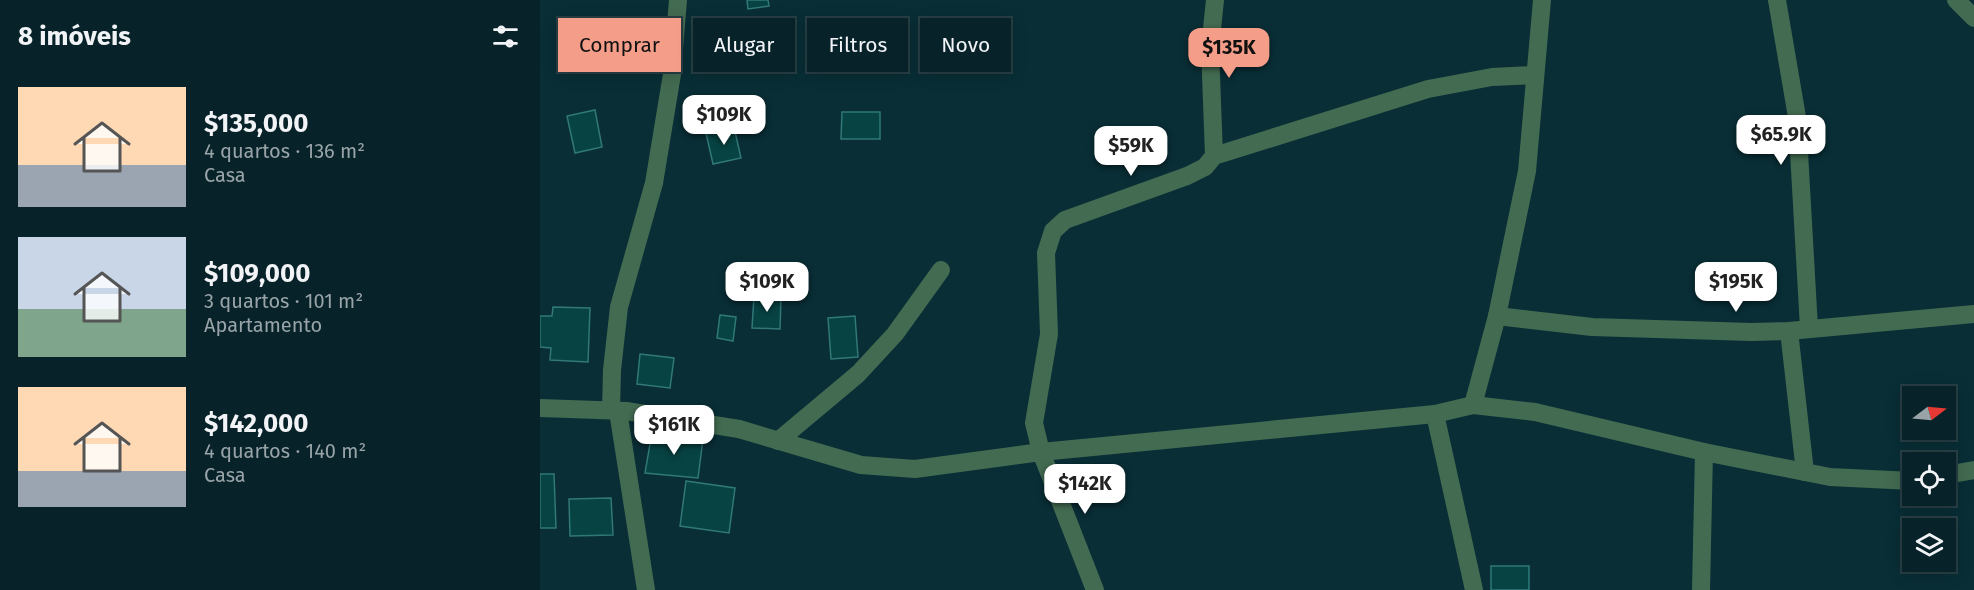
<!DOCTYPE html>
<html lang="pt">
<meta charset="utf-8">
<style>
body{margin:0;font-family:"Fira Sans",sans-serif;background:#152f34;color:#f1f3f6;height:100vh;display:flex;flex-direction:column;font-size:22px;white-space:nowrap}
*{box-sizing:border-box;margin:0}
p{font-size:20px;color:#98a4a8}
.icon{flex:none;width:33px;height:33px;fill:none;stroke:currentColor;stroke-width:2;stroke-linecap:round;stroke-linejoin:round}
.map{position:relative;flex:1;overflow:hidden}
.sheet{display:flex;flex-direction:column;background:#072228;width:540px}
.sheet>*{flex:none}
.top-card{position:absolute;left:18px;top:18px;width:570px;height:54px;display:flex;gap:12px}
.needle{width:39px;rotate:74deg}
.fabs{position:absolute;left:1362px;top:386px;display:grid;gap:12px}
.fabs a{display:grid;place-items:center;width:54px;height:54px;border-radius:0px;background:#072228;box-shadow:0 3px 15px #0003,0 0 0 2px #283f45;font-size:30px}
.price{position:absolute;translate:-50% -51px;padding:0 14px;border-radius:12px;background:#fff;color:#222;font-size:20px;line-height:39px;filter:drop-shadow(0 2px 3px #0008)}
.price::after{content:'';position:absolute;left:50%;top:36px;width:18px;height:14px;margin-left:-9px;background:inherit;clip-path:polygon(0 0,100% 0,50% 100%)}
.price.selected{background:#f49e89;color:#111}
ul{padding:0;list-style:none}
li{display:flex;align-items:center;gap:18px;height:150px;padding:0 18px}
li span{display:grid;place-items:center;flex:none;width:168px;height:120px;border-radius:0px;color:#555}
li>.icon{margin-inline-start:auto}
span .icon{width:72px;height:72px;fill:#fffc;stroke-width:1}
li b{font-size:26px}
h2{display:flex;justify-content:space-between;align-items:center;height:72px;padding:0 18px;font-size:26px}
.tag{padding:0 21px;border-radius:0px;background:#072228;box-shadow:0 3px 15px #0003,0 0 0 2px #283f45;font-size:21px;line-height:54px}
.tag.selected{background:#f49e89;color:#111}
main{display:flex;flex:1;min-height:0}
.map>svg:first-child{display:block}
.building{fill:#074343;stroke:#317878;stroke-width:1.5}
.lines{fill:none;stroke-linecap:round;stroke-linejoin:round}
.minor{stroke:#436b51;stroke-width:18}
</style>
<main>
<section class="sheet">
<h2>8 imóveis<svg class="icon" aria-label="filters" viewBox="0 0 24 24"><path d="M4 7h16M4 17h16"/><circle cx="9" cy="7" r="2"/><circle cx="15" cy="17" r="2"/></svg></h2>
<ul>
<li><span style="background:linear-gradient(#ffd9b3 65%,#9aa5b1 0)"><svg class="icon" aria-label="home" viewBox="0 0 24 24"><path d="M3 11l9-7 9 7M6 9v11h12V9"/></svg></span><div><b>$135,000</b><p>4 quartos · 136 m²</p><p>Casa</p></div></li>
<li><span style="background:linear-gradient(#c9d6e8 60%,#7fa58c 0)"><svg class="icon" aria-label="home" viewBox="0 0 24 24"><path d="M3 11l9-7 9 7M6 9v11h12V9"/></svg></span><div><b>$109,000</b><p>3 quartos · 101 m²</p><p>Apartamento</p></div></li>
<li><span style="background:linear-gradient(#ffd9b3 70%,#9aa5b1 0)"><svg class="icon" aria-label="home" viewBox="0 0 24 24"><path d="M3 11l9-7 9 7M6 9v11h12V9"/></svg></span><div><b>$142,000</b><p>4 quartos · 140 m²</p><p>Casa</p></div></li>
</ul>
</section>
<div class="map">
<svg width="1434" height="590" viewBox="0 0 1434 590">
<rect width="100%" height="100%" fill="#092e36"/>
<g class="building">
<polygon points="207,0 228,0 229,6 208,9"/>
<polygon points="393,37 431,38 431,65 392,64"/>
<polygon points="55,110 62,147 35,153 27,116"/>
<polygon points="302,112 340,112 340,139 301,139"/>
<polygon points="194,127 201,158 173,164 166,133"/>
<polygon points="214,296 241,297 240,329 212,328"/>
<polygon points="13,307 50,308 48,362 10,360 11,348 0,347 0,316 12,316"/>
<polygon points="180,315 196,317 193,341 177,338"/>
<polygon points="315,316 318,357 291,359 288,318"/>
<polygon points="100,354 134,358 130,388 97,384"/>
<polygon points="112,432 163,439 158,478 105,473"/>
<polygon points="0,474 14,474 16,528 0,528"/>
<polygon points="146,481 195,488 189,533 140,526"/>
<polygon points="71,498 73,535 30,536 29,499"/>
<rect x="951" y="566" width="38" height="24"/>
</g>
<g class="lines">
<g class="minor">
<polyline points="1237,0 1257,117 1269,328"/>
<polyline points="1416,0 1434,18"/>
<polyline points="674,156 670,48 675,0"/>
<polyline points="957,316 1052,327 1211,332 1249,331 1434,314"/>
<polyline points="1249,331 1265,472"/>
<polyline points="933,405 957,316 987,171 1002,0"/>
<polyline points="0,408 86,411 199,429 321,465 375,469 501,452 895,414 933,405 995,412 1164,452 1290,477 1372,481"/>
<polyline points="71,410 72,370 79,307 114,183 132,74 138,0"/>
<polyline points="78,411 106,590"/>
<polyline points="895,414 934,590"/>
<polyline points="238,441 318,374 355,334 401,270"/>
<polyline points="1406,475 1434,470"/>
<polyline points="555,590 501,452 494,423 509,334 506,253 513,231 525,220 647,176 665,167 674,156 888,89 952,77 994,75"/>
<polyline points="1161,590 1164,452"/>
</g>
</g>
</svg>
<div class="fabs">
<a><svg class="needle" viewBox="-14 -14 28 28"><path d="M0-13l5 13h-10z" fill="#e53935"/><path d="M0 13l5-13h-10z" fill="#98a4a8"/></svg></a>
<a><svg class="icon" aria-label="locate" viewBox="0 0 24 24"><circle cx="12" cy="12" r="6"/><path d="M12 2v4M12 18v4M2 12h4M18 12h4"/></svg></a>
<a><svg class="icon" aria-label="layers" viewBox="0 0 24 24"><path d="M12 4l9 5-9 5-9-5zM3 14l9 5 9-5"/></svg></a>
</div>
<b class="price selected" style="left:689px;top:79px">$135K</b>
<b class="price" style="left:184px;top:146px">$109K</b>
<b class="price" style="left:1241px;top:166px">$65.9K</b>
<b class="price" style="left:591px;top:177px">$59K</b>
<b class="price" style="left:227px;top:313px">$109K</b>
<b class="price" style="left:1196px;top:313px">$195K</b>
<b class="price" style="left:134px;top:456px">$161K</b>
<b class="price" style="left:545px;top:515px">$142K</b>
<div class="top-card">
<a class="tag selected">Comprar</a>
<a class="tag">Alugar</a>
<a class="tag">Filtros</a>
<a class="tag">Novo</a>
</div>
</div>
</main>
